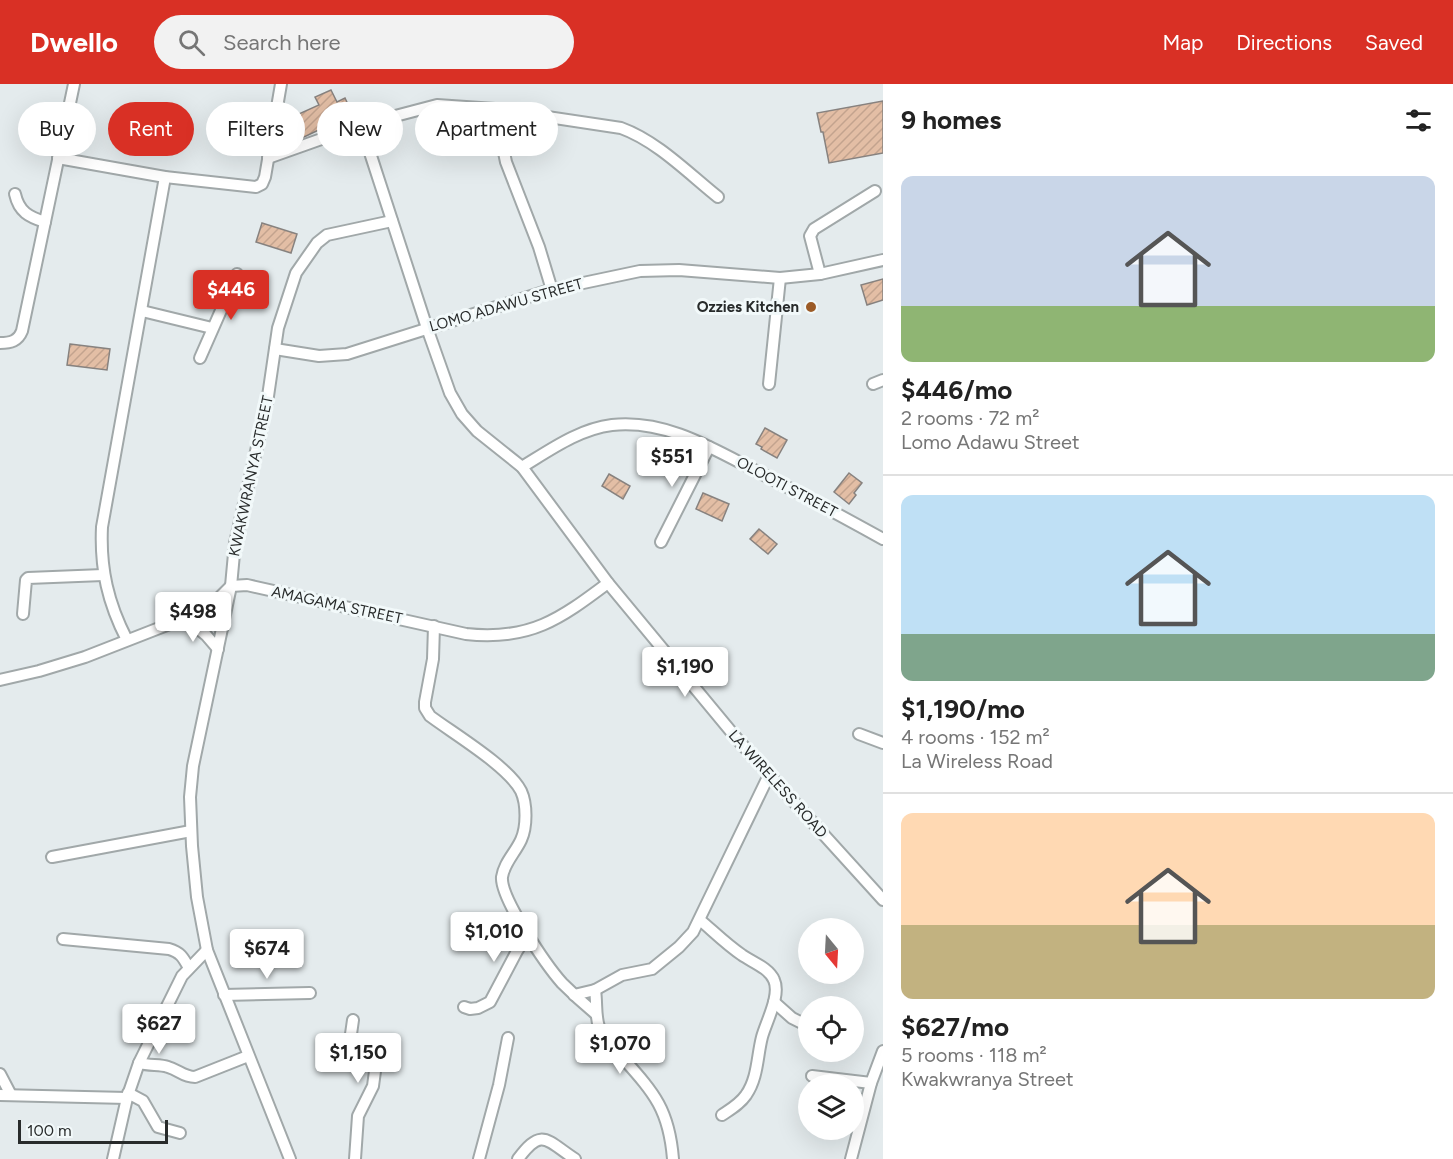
<!DOCTYPE html>
<meta charset="utf-8">
<style>
body{margin:0;font-family:Figtree,sans-serif;background:#f2f2f2;color:#222;height:100vh;display:flex;flex-direction:column;font-size:22px;white-space:nowrap}
*{box-sizing:border-box;margin:0}
p{font-size:20px;color:#767676}
.icon{flex:none;width:33px;height:33px;fill:none;stroke:currentColor;stroke-width:2;stroke-linecap:round;stroke-linejoin:round}
.map{position:relative;flex:1;overflow:hidden}
.drawer{display:flex;flex-direction:column;background:#fff;width:570px}
.drawer>*{flex:none}
.banner{position:absolute;left:18px;top:18px;width:570px;height:54px;display:flex;gap:12px}
.needle{width:39px;rotate:162deg}
.buttons{position:absolute;left:798px;top:834px;display:grid;gap:12px}
.buttons a{display:grid;place-items:center;width:66px;height:66px;border-radius:50%;background:#fff;box-shadow:0 6px 24px #0002;font-size:30px}
.scale{position:absolute;left:18px;bottom:15px;width:150px;box-sizing:border-box;padding-left:6px;border:3px solid #282b2b;border-top:0;font-size:16px;line-height:21px;white-space:nowrap;color:#282b2b;-webkit-text-stroke:4px #f2f9fa;paint-order:stroke}
.price{position:absolute;translate:-50% -51px;padding:0 14px;border-radius:6px;background:#fff;color:#222;font-size:20px;line-height:39px;filter:drop-shadow(0 2px 3px #0008)}
.price::after{content:'';position:absolute;left:50%;top:36px;width:18px;height:14px;margin-left:-9px;background:inherit;clip-path:polygon(0 0,100% 0,50% 100%)}
.price.active{background:#d93025;color:#fff}
ul{padding:0;list-style:none}
li{display:grid;align-content:center;gap:12px;height:318px;padding:0 18px}
li+li{border-top:2px solid #e0e0e0}
li span{display:grid;place-items:center;height:186px;border-radius:12px;color:#555}
li>.icon{margin-inline-start:auto}
span .icon{width:108px;height:108px;fill:#fffc;stroke-width:1}
li b{font-size:26px}
h2{display:flex;justify-content:space-between;align-items:center;height:72px;padding:0 18px;font-size:26px}
.chip{padding:0 21px;border-radius:27px;background:#fff;box-shadow:0 6px 24px #0002;font-size:21px;line-height:54px}
.chip.active{background:#d93025;color:#fff}
header{display:flex;align-items:center;gap:36px;box-sizing:border-box;height:84px;padding:0 30px;background:#d93025;color:#fff}
header strong{font-size:28px}
nav{display:flex;gap:33px;margin-inline-start:auto;font-size:21px}
.search{width:420px;height:54px;background:#f2f2f2;display:flex;align-items:center;gap:15px;box-sizing:border-box;padding:0 21px;border-radius:33px;color:#767676;font-size:22px}
main{display:flex;flex:1;min-height:0}
.map>svg:first-child{display:block}
.building{fill:url(#building-hatch);stroke:#87827f;stroke-width:1.5}
.lines{fill:none;stroke-linecap:round;stroke-linejoin:round}
.street-casing{stroke:#a1a8a9;stroke-width:14}
.street{stroke:#fff;stroke-width:10}
.poi-dot{fill:#9c5b27;stroke:#f2f9fa;stroke-width:2}
.labels{text-anchor:middle;dominant-baseline:central;stroke-width:6;stroke-linejoin:round;paint-order:stroke}
.street-label{font-size:15px;fill:#282b2b;stroke:#f2f9fa}
.poi-label{font-size:15px;font-weight:bold;fill:#282b2b;stroke:#f2f9fa;text-anchor:end}
</style>
<header>
<strong>Dwello</strong>
<div class="search"><svg class="icon" aria-label="search" viewBox="0 0 24 24"><circle cx="10" cy="10" r="6"/><path d="M15 15l6 6"/></svg>Search here</div>
<nav><a>Map</a><a>Directions</a><a>Saved</a></nav>
</header>
<main>
<div class="map">
<svg width="883" height="1075" viewBox="0 0 883 1075">
<defs>
<pattern id="building-hatch" width="6" height="6" patternUnits="userSpaceOnUse" patternTransform="scale(1.5)"><rect width="6" height="6" fill="#e3bea5"/><path d="M-1 1l2-2M0 6l6-6M5 7l2-2" fill="none" stroke="#c3a38e"/></pattern>
</defs>
<rect width="100%" height="100%" fill="#e4ebed"/>
<g class="building">
<polygon points="331,6 337,18 345,14 351,27 343,31 346,38 332,43 331,40 302,54 292,33 319,21 315,13"/>
<polygon points="883,17 883,69 829,79 823,48 821,48 817,29"/>
<polygon points="262,139 297,150 291,169 256,158"/>
<polygon points="883,195 883,216 867,221 861,201"/>
<polygon points="70,260 110,265 107,286 67,281"/>
<polygon points="765,344 787,356 777,374 761,365 762,363 756,360"/>
<polygon points="849,389 862,399 854,409 856,411 849,420 834,408"/>
<polygon points="609,390 630,402 623,415 602,402"/>
<polygon points="703,409 729,420 722,437 696,425"/>
<polygon points="759,445 777,460 768,470 750,455"/>
</g>
<g class="lines">
<g class="street-casing">
<g id="street">
<polyline points="495,25 506,78 539,163 552,206"/>
<polyline points="361,41 427,244 450,309 462,330 477,347 522,383 608,499 738,656 883,816"/>
<polyline points="58,74 165,93 256,103 262,100 265,93 281,0"/>
<path d="M268 74 361 41 437 21 495 25 621 44C657 57 688 89 718 113"/>
<path d="M15 110C19 128 29 133 45 138"/>
<polyline points="820,190 810,152 814,145 875,107"/>
<polyline points="142,227 212,244"/>
<path d="M0 259C11 259 18 257 22 247L74 0"/>
<polyline points="275,265 319,272 347,270 550,206 640,187 679,186 780,194 820,190 883,176"/>
<polyline points="200,274 237,190"/>
<polyline points="769,300 780,194"/>
<polyline points="873,300 883,296"/>
<path d="M522 383C550 366 579 345 612 341 667 335 715 366 762 390 803 411 843 433 883 455"/>
<polyline points="661,458 709,363"/>
<polyline points="23,530 26,496 28,494 103,491"/>
<polyline points="185,534 206,551 218,565"/>
<path d="M434 542 433 575 425 618V624L430 632C454 650 508 682 521 707 527 720 527 743 521 756 515 769 504 779 502 793 500 814 547 882 562 899 573 910 584 920 596 930"/>
<path d="M127 556C108 519 100 485 102 443L165 93"/>
<path d="M0 596 39 587 85 573 185 534 218 515 231 502 247 501 466 550C530 557 560 535 608 499"/>
<polyline points="859,650 883,659"/>
<polyline points="52,773 191,747"/>
<path d="M700 836C713 847 727 861 742 871 752 878 769 884 774 896 781 911 766 938 762 953 757 972 758 994 746 1011 740 1020 731 1025 722 1031"/>
<path d="M63 855 169 865C180 868 183 873 189 884"/>
<path d="M595 906C597 919 595 931 599 943 603 954 615 964 622 973 654 1009 669 1025 673 1075"/>
<polyline points="224,911 310,909"/>
<polyline points="574,911 595,906 622,891 652,885 679,863 693,848 769,691"/>
<polyline points="774,918 792,934 808,942"/>
<polyline points="464,923 470,925 478,924 490,918 517,867 528,850"/>
<polyline points="353,936 350,957 352,962 374,981 375,987 373,1002 358,1032 355,1075"/>
<path d="M139 979C150 982 160 980 168 983 179 986 183 993 195 993L248 972"/>
<polyline points="0,990 11,1011"/>
<polyline points="812,992 871,999"/>
<polyline points="128,1009 143,1017 158,1043 180,1049"/>
<polyline points="0,1011 127,1014"/>
<polyline points="113,1075 127,1014 139,979 182,892 207,866"/>
<polyline points="290,1075 207,866 197,813 192,762 190,713 193,682 231,502 235,459 267,319 278,244 296,189 317,159 327,151 392,137"/>
<polyline points="479,1075 499,1001 508,954"/>
<path d="M518 1075C542 1043 546 1056 575 1075"/>
<polyline points="851,1075 871,999 883,967"/>
</g>
</g>
<use href="#street" class="street"/>
</g>
<circle class="poi-dot" cx="811" cy="223" r="6"/>
<g class="labels">
<g class="street-label">
<text transform="translate(506 221) rotate(-16)">LOMO ADAWU STREET</text>
<text transform="translate(251 392) rotate(-78)">KWAKWRANYA STREET</text>
<text transform="translate(787 403) rotate(28)">OLOOTI STREET</text>
<text transform="translate(337 521) rotate(12)">AMAGAMA STREET</text>
<text transform="translate(778 700) rotate(48)">LA WIRELESS ROAD</text>
</g>
<g class="poi-label">
<text x="799" y="223">Ozzies Kitchen</text>
</g>
</g>
</svg>
<div class="buttons">
<a><svg class="needle" viewBox="-14 -14 28 28"><path d="M0-13l5 13h-10z" fill="#e53935"/><path d="M0 13l5-13h-10z" fill="#767676"/></svg></a>
<a><svg class="icon" aria-label="locate" viewBox="0 0 24 24"><circle cx="12" cy="12" r="6"/><path d="M12 2v4M12 18v4M2 12h4M18 12h4"/></svg></a>
<a><svg class="icon" aria-label="layers" viewBox="0 0 24 24"><path d="M12 4l9 5-9 5-9-5zM3 14l9 5 9-5"/></svg></a>
</div>
<div class="scale">100 m</div>
<b class="price active" style="left:231px;top:237px">$446</b>
<b class="price" style="left:672px;top:404px">$551</b>
<b class="price" style="left:193px;top:559px">$498</b>
<b class="price" style="left:685px;top:614px">$1,190</b>
<b class="price" style="left:494px;top:879px">$1,010</b>
<b class="price" style="left:267px;top:896px">$674</b>
<b class="price" style="left:159px;top:971px">$627</b>
<b class="price" style="left:620px;top:991px">$1,070</b>
<b class="price" style="left:358px;top:1000px">$1,150</b>
<div class="banner">
<a class="chip">Buy</a>
<a class="chip active">Rent</a>
<a class="chip">Filters</a>
<a class="chip">New</a>
<a class="chip">Apartment</a>
</div>
</div>
<section class="drawer">
<h2>9 homes<svg class="icon" aria-label="filters" viewBox="0 0 24 24"><path d="M4 7h16M4 17h16"/><circle cx="9" cy="7" r="2"/><circle cx="15" cy="17" r="2"/></svg></h2>
<ul>
<li><span style="background:linear-gradient(#c9d6e8 70%,#8fb573 0)"><svg class="icon" aria-label="home" viewBox="0 0 24 24"><path d="M3 11l9-7 9 7M6 9v11h12V9"/></svg></span><div><b>$446/mo</b><p>2 rooms · 72 m²</p><p>Lomo Adawu Street</p></div></li>
<li><span style="background:linear-gradient(#bfe0f5 75%,#7fa58c 0)"><svg class="icon" aria-label="home" viewBox="0 0 24 24"><path d="M3 11l9-7 9 7M6 9v11h12V9"/></svg></span><div><b>$1,190/mo</b><p>4 rooms · 152 m²</p><p>La Wireless Road</p></div></li>
<li><span style="background:linear-gradient(#ffd9b3 60%,#c2b280 0)"><svg class="icon" aria-label="home" viewBox="0 0 24 24"><path d="M3 11l9-7 9 7M6 9v11h12V9"/></svg></span><div><b>$627/mo</b><p>5 rooms · 118 m²</p><p>Kwakwranya Street</p></div></li>
</ul>
</section>
</main>
